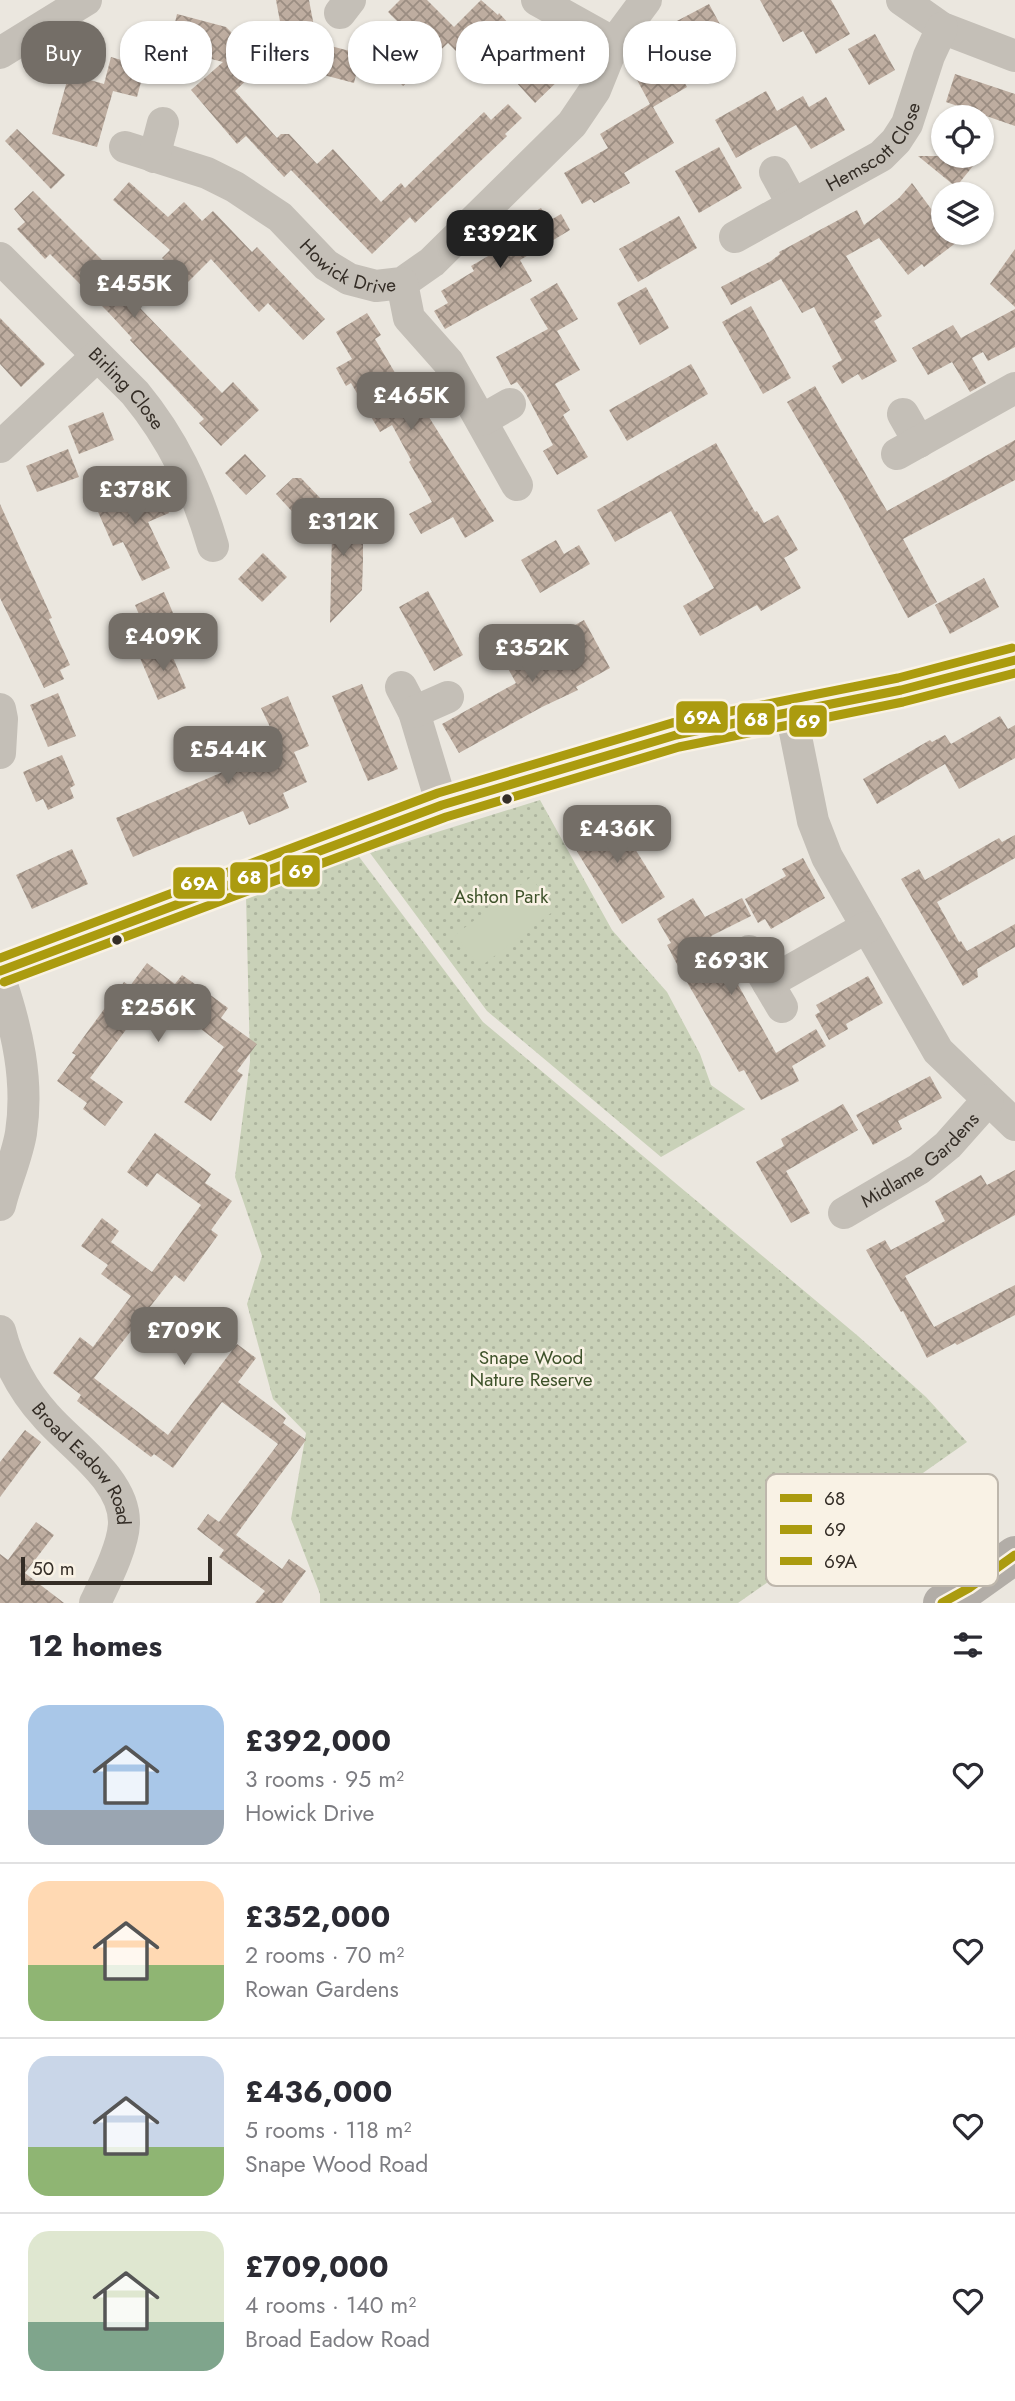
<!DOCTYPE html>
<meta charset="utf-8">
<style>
body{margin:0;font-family:Jost,sans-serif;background:#f2f2f3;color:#2b2b33;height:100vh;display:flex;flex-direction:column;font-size:26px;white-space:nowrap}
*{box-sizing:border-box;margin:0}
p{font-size:23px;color:#7c7c81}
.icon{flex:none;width:38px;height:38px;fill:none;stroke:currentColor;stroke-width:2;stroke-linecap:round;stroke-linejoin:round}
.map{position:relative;height:1603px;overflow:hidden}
.drawer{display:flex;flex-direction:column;background:#fff;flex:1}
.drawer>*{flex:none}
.guide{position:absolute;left:21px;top:21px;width:973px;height:63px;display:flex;gap:14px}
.controls{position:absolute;left:931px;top:105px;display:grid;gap:14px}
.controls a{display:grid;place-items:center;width:63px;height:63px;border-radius:50%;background:#fff;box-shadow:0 2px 5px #0004;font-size:35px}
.scale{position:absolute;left:21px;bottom:18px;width:191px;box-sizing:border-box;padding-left:7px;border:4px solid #342d26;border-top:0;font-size:19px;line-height:24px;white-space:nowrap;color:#342d26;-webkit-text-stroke:5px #f9f2e5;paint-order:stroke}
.price{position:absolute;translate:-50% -60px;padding:0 16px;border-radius:14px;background:#746e67;color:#fff;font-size:23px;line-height:46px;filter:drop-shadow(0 2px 4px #0008)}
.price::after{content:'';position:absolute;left:50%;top:42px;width:21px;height:16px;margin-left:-10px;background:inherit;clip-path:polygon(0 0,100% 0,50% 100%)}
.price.current{background:#222;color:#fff}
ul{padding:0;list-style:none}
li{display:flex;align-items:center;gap:21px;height:175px;padding:0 28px}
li+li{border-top:2px solid #e1e1e2}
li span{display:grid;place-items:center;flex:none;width:196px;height:140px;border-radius:21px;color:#555}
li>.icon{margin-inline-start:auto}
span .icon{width:84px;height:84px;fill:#fffc;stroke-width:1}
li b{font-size:30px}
h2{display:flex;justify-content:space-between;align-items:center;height:84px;padding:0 28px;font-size:30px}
.pill{padding:0 24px;border-radius:28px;background:#fff;box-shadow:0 2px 5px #0004;font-size:24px;line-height:63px}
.pill.current{background:#746e67;color:#fff}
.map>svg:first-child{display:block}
.park{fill:url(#park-dots)}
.garden{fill:#c9d1b8}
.building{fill:url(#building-cross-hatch)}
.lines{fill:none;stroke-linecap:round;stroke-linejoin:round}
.street{stroke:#c4bfb7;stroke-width:32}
.primary{stroke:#b2ada7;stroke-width:38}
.bus-1-casing{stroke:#f9f2e5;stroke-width:14}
.bus-2-casing{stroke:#f9f2e5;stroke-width:14}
.bus-3-casing{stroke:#f9f2e5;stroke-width:14}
.bus-1{stroke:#ab9b0f;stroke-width:9}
.bus-2{stroke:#ab9b0f;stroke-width:9}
.bus-3{stroke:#ab9b0f;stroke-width:9}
.bus-dot{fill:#342d26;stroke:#f9f2e5;stroke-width:2.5}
.labels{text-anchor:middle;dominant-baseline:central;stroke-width:5;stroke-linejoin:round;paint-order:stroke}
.street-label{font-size:19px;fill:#342d26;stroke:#f9f2e5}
.park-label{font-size:19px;fill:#3e522a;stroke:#f9f2e5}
.key{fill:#f9f2e5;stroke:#beb7ac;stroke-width:2}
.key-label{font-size:19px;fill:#342d26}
.line-badge{stroke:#f9f2e5;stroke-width:2.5}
.badge-label{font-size:19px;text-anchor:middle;font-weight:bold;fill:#fff}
</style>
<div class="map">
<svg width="1015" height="1603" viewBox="0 0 1015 1603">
<defs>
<pattern id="park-dots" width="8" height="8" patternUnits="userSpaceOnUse" patternTransform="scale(1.75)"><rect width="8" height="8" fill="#c9d1b8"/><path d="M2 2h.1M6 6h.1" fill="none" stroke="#adb49e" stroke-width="1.8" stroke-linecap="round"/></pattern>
<pattern id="building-cross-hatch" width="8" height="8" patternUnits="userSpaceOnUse" patternTransform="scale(1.75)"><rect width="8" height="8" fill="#beada0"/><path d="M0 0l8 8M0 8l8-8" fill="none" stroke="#9b8d82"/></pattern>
</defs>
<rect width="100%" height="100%" fill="#ebe7df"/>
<g class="park">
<polygon points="540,800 612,930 667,992 700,1054 711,1085 745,1109 661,1157 487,1011 370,853"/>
<polygon points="354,850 483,1022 858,1336 926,1397 967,1442 738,1603 320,1603 320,1594 291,1519 306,1433 273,1399 247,1304 262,1256 235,1177 250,1061 246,896"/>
</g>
<polygon class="garden" points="531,877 555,910 480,967 455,935"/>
<g class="building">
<polygon points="276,0 309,0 316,37 294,55 286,45 264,65 273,74 257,70 235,91 277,138 281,134 289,134 317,164 333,149 381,202 401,183 405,188 413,180 484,112 491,120 508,104 522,118 505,134 507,136 415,223 410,217 372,254 291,170 284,177 246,136 237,144 191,90 223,62 169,48 177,14 226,27 248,49 284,43"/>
<polygon points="400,0 427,0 454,27 481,0 498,15 499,13 534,51 536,49 563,76 535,103 477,39 460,55 448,43 403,86 379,61 408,32 388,12"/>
<polygon points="760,0 831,0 850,34 816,54 803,31 783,42"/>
<polygon points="709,4 728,39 711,48 707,42 690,51 675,22"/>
<polygon points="875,34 895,70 869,85 848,49"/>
<polygon points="327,45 361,54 354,83 320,74"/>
<polygon points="111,57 145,67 137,97 113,91 97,147 52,134 69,74 104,84"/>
<polygon points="671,58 687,87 653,107 674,143 624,173 630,183 594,203 591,199 582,204 564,173 608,148 600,134 650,104 636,78"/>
<polygon points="955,74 1015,94 1015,126 946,102"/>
<polygon points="766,91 777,111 803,96 809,107 826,97 845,130 811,149 796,125 736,158 715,120"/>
<polygon points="17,129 65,175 51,189 5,141"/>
<polygon points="719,147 742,188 699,213 675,171"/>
<polygon points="918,156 981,156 956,187"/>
<polygon points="129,182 168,217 184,202 202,221 213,211 252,252 257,247 325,319 303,340 268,303 259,312 211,259 187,283 162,258 170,250 113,200"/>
<polygon points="912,183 943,225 943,233 949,233 957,242 924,267 922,264 908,275 879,238 846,256 882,316 874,321 897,361 862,380 858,374 842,384 832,366 842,360 814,307 802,313 781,279 731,305 721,287 771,261 780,254 779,252 857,210 864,225 899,198"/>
<polygon points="33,191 108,266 143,305 140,308 222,393 233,382 259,410 221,446 199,423 204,419 130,340 132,338 109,313 50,254 45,259 17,229 25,222 14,209"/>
<polygon points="541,208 549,221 561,214 570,230 520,260 532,281 445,329 434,311 448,303 441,291 474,271 471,266 521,237 513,224"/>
<polygon points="679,216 697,248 638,282 619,249"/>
<polygon points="1015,249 1015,307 990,284"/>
<polygon points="557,283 578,319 557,331 580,370 555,384 570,410 563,415 588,457 557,475 543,451 553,445 526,394 517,382 511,385 496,357 548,329 530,299"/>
<polygon points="646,287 669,328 640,345 617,303"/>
<polygon points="751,306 791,378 763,394 722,322"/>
<polygon points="1015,309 1015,347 988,361 983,352 972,358 986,383 970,392 952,362 928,375 912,348 953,325 961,338"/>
<polygon points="367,313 381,335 375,339 407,393 412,390 494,521 465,538 453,517 421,534 409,514 432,502 409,462 411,460 392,425 380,432 351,383 346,386 336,368 352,359 336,332"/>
<polygon points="0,318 45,364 21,387 0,364"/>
<polygon points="691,364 708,394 627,441 609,410"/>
<polygon points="815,386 887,511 1015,440 1015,480 903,539 937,602 908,618 842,495 787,402"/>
<polygon points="103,412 114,440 79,454 68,426"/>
<polygon points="716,443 755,512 757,511 764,523 778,515 798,550 784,558 801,588 761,611 757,605 700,636 683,606 714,588 671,511 615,542 597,510"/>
<polygon points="68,449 79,477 37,492 26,466"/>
<polygon points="245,454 266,476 246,495 225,473"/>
<polygon points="293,478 301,478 321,499 300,520 276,494"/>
<polygon points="154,480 169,513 148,522 170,568 142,581 123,542 113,546 92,498 110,490 114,498"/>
<polygon points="333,500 363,534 363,561 362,590 330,623 332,534 316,515"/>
<polygon points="0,504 52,618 49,619 70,665 60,670 64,679 44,688 0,598"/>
<polygon points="556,540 564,554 579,545 590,564 540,593 521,560"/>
<polygon points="263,553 287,577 262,602 238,579"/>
<polygon points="984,578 999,607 950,634 935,605"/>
<polygon points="428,591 463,655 434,671 399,607"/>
<polygon points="164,592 176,620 147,633 135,605"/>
<polygon points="584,620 610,668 576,687 578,690 542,707 459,753 442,724 516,683 505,663 515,657 513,653 548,634 550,639"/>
<polygon points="168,646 186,688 158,700 140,658"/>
<polygon points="362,684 398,769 368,781 332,696"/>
<polygon points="58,693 76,736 48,747 30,705"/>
<polygon points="288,696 309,746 294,752 307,782 283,793 289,808 249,825 243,811 133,857 116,818 225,771 216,751 270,727 261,708"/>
<polygon points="1000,716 1008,729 1015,725 1015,758 959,789 945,764 877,804 863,779 930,740 932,742 945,735 951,744"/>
<polygon points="62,755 75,785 70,788 74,798 48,810 43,799 36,802 23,772"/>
<polygon points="619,806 639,840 632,844 665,897 622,924 568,837"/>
<polygon points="1015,835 1015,858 937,902 959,942 961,941 967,951 1015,924 1015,947 977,969 978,977 963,986 901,879 919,869 925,880 999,838 1002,842"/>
<polygon points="72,849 88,884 32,909 16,875"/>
<polygon points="803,858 825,898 771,929 765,919 758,923 745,899 786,876 782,869"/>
<polygon points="693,898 705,917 742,898 751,916 711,936 776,1053 816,1029 826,1046 792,1066 799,1081 761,1100 744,1070 739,1072 680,970 667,945 671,943 657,919"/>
<polygon points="147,963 175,984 182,975 205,991 228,1008 221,1018 257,1044 237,1071 243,1075 211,1121 184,1102 224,1047 154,992 90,1078 123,1102 105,1126 83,1109 87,1103 57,1081 76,1055 72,1053 124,982 130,986"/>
<polygon points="868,976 883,1003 846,1024 848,1029 829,1040 815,1015 820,1012 816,1005"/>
<polygon points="930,1076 942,1098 898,1121 902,1129 873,1145 856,1115"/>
<polygon points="843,1104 858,1130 786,1171 810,1213 791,1223 756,1162 784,1146 781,1139"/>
<polygon points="155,1133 211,1174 205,1183 232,1201 211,1230 218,1235 184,1282 175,1275 94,1378 168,1435 237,1344 256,1358 238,1382 286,1418 283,1423 306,1440 236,1535 282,1569 289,1559 306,1571 282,1603 255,1603 265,1591 219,1557 224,1550 197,1529 208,1514 219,1522 278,1444 222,1402 173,1468 154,1454 151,1457 77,1401 81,1395 53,1373 80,1337 93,1347 131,1296 101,1274 108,1265 81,1246 102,1218 119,1231 111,1242 152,1272 201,1205 157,1173 147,1187 127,1172"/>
<polygon points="1015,1170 1015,1215 905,1276 934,1327 1015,1285 1015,1315 957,1345 955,1343 927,1358 903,1311 901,1312 866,1250 885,1240 891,1250 945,1221 935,1201 981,1175 987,1185"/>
<polygon points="25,1430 41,1442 0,1497 0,1462"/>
<polygon points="36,1522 54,1535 25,1573 64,1603 0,1603 0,1554 8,1560"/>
</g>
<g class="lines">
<g class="street">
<polyline points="537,0 614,43"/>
<polyline points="902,0 942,28 1015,56"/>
<polyline points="340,13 350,0"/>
<polyline points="0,53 86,0"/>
<path id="s1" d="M125 147 207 173 235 187 280 217 326 265 349 279 376 286 402 283 432 262 572 124 595 90 614 43 646 0"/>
<polyline points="154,157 163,123"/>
<polyline points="775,172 793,205"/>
<path id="s2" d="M735 237 881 156 896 141 907 124 929 56 942 28"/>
<path id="s3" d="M0 258 135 393C173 439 196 488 213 546"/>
<polyline points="402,283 409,318 448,362 517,485"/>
<polyline points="903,414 919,442"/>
<polyline points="482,420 510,404"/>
<polyline points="0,447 97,356"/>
<polyline points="897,454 1015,388"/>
<polyline points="401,687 414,712 442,805"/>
<polyline points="0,709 2,719 0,753"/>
<polyline points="414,712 448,697"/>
<polyline points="791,712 813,821 827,857 938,1051 1015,1125"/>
<polyline points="749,951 782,1007"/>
<polyline points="0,971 442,805 676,735 901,690 1015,660"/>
<path d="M0 979C17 1029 29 1080 21 1133 17 1157 6 1181 0 1205"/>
<polyline points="768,983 867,927"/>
<path id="s4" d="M844 1213 919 1169 948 1145 988 1100"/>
<path id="s5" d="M0 1331C8 1363 24 1392 46 1416 72 1446 124 1479 124 1522 124 1545 105 1582 95 1603"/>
</g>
<polyline class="primary" points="942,1603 969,1588 1015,1555"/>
<g class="bus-1-casing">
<g id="bus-1">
<polyline points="0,971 442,805 676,735 901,690 1015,660"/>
<polyline points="942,1603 969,1588 1015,1555"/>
</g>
</g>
<g class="bus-2-casing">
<polyline id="bus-2" points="4,982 446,817 679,747 903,702 1015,673"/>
</g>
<g class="bus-3-casing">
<polyline id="bus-3" points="0,958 438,793 672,723 898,678 1012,648"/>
</g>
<use href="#bus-1" class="bus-1"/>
<use href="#bus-2" class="bus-2"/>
<use href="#bus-3" class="bus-3"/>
</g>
<g class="bus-dot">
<circle cx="507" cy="799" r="6"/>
<circle cx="117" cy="940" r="6"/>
</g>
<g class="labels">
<g class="street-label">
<text stroke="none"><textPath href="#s2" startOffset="168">Hemscott Close</textPath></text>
<text stroke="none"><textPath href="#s1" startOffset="259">Howick Drive</textPath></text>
<text stroke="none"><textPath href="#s3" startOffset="182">Birling Close</textPath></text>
<text stroke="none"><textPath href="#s4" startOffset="93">Midlame Gardens</textPath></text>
<text stroke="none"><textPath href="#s5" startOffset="159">Broad Eadow Road</textPath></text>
</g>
<g class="park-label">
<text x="501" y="896">Ashton Park</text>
<text x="531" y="1357">Snape Wood<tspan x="531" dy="22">Nature Reserve</tspan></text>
</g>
</g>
<rect x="766" y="1474" width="232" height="112" rx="10" class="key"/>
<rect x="780" y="1494" width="32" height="8" fill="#ab9b0f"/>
<rect x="780" y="1525" width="32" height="9" fill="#ab9b0f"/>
<rect x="780" y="1557" width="32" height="8" fill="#ab9b0f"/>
<g class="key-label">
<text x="824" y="1505">68</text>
<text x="824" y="1536">69</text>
<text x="824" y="1568">69A</text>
</g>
<g class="line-badge">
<rect x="675" y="700" width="54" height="34" rx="7" fill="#ab9b0f"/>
<rect x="736" y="702" width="40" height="34" rx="7" fill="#ab9b0f"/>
<rect x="788" y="704" width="40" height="34" rx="7" fill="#ab9b0f"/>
<rect x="281" y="854" width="40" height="34" rx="7" fill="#ab9b0f"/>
<rect x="229" y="861" width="40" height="33" rx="7" fill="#ab9b0f"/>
<rect x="172" y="866" width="54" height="34" rx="7" fill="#ab9b0f"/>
</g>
<g class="badge-label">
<text x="702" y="724">69A</text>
<text x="756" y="726">68</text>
<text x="808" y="728">69</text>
<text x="301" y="878">69</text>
<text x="249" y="884">68</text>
<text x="199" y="890">69A</text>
</g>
</svg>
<div class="controls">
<a><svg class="icon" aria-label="locate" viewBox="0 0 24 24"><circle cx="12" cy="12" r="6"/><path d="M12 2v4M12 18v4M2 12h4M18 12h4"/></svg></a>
<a><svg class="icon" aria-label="layers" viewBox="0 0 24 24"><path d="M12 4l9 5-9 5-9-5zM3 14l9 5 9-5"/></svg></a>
</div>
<div class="scale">50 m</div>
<b class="price current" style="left:500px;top:270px">£392K</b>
<b class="price" style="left:134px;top:320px">£455K</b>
<b class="price" style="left:411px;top:432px">£465K</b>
<b class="price" style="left:135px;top:526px">£378K</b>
<b class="price" style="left:343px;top:558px">£312K</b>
<b class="price" style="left:163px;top:673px">£409K</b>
<b class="price" style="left:532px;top:684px">£352K</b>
<b class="price" style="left:228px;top:786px">£544K</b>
<b class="price" style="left:617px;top:865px">£436K</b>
<b class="price" style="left:731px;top:997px">£693K</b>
<b class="price" style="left:158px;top:1044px">£256K</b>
<b class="price" style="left:184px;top:1367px">£709K</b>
<div class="guide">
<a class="pill current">Buy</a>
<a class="pill">Rent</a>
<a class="pill">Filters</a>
<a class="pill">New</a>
<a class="pill">Apartment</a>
<a class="pill">House</a>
</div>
</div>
<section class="drawer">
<h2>12 homes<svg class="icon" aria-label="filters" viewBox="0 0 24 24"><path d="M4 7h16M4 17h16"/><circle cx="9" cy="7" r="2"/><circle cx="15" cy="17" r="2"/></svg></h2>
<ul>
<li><span style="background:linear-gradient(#a9c7e8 75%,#9aa5b1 0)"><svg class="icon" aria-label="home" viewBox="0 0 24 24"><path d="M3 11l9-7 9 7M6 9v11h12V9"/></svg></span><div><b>£392,000</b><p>3 rooms · 95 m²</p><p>Howick Drive</p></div><svg class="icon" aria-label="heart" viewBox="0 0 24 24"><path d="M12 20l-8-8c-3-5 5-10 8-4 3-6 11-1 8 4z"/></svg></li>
<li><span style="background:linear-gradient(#ffd9b3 60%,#8fb573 0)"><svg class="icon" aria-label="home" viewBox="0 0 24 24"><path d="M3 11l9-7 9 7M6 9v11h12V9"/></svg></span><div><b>£352,000</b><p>2 rooms · 70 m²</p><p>Rowan Gardens</p></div><svg class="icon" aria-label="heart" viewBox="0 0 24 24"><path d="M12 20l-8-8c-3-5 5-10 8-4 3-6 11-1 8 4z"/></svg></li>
<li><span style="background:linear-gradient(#c9d6e8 65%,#8fb573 0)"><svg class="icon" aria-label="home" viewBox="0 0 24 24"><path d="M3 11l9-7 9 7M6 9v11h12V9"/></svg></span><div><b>£436,000</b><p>5 rooms · 118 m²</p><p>Snape Wood Road</p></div><svg class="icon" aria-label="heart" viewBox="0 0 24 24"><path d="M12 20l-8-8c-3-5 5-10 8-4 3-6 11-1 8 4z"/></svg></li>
<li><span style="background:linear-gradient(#dfe7d0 65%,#7fa58c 0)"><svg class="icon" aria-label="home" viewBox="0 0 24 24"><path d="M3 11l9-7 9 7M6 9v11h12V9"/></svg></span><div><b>£709,000</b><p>4 rooms · 140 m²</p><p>Broad Eadow Road</p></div><svg class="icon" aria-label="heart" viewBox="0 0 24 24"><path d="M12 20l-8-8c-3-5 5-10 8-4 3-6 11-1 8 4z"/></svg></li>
</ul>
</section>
